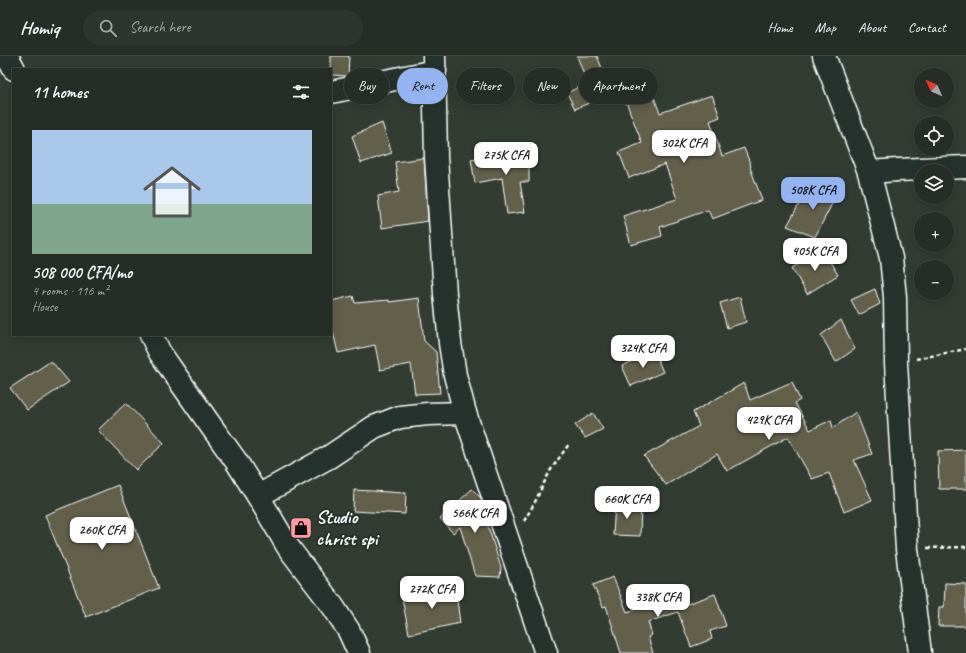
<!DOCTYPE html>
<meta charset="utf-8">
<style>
body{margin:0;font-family:Caveat,sans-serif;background:#2e352e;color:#f1f3f6;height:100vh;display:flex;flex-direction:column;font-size:15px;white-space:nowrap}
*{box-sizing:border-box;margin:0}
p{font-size:13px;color:#a4a8a7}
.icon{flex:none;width:22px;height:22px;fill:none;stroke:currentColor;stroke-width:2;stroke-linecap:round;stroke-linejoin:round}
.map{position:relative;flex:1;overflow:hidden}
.drawer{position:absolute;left:12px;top:12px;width:320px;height:268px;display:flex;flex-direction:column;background:#262d26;border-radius:0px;box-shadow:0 2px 10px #0003,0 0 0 1px #424943}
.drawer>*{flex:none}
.hud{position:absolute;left:344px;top:12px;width:380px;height:36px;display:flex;gap:8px}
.needle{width:26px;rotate:315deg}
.tools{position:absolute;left:914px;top:12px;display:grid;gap:8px}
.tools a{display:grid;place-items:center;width:40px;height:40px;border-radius:50%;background:#262d26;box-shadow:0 2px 10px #0003,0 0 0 1px #424943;font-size:20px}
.price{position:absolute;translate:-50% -34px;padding:0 9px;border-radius:8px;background:#fff;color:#222;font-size:13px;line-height:26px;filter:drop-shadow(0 1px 2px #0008)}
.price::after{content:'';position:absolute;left:50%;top:24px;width:12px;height:9px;margin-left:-6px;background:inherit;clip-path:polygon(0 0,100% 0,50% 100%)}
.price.selected{background:#95b2f1;color:#111}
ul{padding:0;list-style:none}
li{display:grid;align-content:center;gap:8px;height:212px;padding:0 20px}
li span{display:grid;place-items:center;height:124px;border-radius:0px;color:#555}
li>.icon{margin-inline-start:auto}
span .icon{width:72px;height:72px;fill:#fffc;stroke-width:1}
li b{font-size:17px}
h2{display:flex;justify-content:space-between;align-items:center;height:48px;padding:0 20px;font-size:17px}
.tag{padding:0 14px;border-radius:18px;background:#262d26;box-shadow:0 2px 10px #0003,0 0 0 1px #424943;font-size:14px;line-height:36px}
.tag.selected{background:#95b2f1;color:#111}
header{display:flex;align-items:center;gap:24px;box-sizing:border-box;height:56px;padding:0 20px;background:#262d26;border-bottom:1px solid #424943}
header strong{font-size:19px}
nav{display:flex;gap:22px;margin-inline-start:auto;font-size:14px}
.search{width:280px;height:36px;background:#2e352e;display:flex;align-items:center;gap:10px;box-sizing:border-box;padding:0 14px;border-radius:22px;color:#a4a8a7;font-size:15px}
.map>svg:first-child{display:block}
.building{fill:#625f4c;stroke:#fff}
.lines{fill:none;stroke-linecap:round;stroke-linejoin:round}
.street-casing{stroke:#fff;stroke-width:25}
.path{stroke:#fff;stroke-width:2.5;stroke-dasharray:4 3;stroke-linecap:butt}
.street{stroke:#26332d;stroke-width:22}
.labels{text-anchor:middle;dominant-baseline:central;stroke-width:4;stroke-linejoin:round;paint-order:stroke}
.poi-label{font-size:19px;font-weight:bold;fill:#fff;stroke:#26332d;text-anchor:start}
</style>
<header>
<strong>Homiq</strong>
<div class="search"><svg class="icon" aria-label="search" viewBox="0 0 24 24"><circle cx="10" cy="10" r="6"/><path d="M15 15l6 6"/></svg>Search here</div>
<nav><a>Home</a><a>Map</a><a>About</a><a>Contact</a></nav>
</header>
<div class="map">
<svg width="966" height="597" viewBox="0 0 966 597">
<rect width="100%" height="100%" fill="#323c33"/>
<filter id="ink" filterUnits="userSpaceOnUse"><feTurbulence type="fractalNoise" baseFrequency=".025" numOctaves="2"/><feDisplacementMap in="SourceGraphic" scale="8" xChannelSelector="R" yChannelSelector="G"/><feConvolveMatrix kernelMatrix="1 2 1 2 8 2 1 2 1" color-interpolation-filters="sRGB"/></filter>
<g filter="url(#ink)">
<g class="building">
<polygon points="331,0 349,0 348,20 331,19"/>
<polygon points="577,0 597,0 604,17 586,24"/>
<polygon points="649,28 660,57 712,39 720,61 710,65 722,100 744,92 751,110 750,111 762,144 712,163 708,154 660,171 662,180 631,189 623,160 677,143 665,108 629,122 619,96 642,87 623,38"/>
<polygon points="581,30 589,47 575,53 567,37"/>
<polygon points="382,67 392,97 361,107 352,80"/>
<polygon points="529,94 529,126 520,126 525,156 507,158 502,122 475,127 471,103"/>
<polygon points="424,102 428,165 382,172 378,140 399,136 395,106"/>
<polygon points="821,128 837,138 815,181 787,170 807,134 816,137"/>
<polygon points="823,194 838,219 807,238 792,212"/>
<polygon points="875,233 880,248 859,259 851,244"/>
<polygon points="353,240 355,247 389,244 389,246 419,242 424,285 436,296 440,337 415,338 411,308 380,314 375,289 338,297 331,267 331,245"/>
<polygon points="740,241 746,266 727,272 720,247"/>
<polygon points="841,264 855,293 836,306 821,279"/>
<polygon points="654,295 663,316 631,330 622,310"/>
<polygon points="51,305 69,326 27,354 10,332"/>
<polygon points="792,326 800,344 795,347 810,374 831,364 833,372 856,356 872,398 854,404 872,444 844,456 829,417 812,423 788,381 727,415 717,398 666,429 644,400 699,370 693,356 744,327 750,344"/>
<polygon points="126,347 164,387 136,414 98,374"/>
<polygon points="593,357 603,373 585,382 575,369"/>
<polygon points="966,394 966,433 939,433 938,395"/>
<polygon points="118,429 159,532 86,561 45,459"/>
<polygon points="472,433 481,442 483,450 482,451 501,512 500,521 475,520 460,471 453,477 440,463"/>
<polygon points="354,434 406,437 405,458 353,455"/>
<polygon points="615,447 641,448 640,480 613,479"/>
<polygon points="613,521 627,556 684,538 687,548 715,538 726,570 710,575 712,583 691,591 678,556 648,566 652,579 648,581 653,597 621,597 606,550 603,551 593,529"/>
<polygon points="945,527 966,528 966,570 938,570 939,551 944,551"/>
<polygon points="455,529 460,567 409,578 402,542"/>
</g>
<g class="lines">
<g class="street-casing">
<g id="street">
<polyline points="7,0 14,13"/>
<polyline points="434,0 436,101 445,238 450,287 455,319 465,357 546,597"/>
<polyline points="824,0 869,116 891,202 895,241 896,307 907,493 920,597"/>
<polyline points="331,36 435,15"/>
<polyline points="869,116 898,114 966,111"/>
<polyline points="151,279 160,297 211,370 236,405 258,440 288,491 332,549 349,575 359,597"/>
<polyline points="258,440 329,401 374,371 400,361 428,358 465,357"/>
</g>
</g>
<g class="path">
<polyline points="916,303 966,293"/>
<polyline points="524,465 534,448 542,431 550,415 569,388"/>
<polyline points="927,492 966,491"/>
</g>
<use href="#street" class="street"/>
</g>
</g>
<defs>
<g id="shop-square" transform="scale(1.15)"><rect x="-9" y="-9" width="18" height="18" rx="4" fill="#ff9aa2" stroke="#26332d"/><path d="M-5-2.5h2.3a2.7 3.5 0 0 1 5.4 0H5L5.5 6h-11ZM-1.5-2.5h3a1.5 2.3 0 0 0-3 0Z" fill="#111"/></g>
</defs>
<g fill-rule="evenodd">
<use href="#shop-square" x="301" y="472"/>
</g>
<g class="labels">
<g class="poi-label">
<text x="316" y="461">Studio<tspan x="316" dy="22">christ spi</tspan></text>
</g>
</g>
</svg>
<div class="tools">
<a><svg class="needle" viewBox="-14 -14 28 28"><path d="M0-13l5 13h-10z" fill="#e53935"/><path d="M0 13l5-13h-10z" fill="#a4a8a7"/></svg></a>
<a><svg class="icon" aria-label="locate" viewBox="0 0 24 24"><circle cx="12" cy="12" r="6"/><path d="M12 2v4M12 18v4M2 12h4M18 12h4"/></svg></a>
<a><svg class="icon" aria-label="layers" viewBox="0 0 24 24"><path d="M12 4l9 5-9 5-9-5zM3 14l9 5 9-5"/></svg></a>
<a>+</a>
<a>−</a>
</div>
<b class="price" style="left:684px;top:108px">302K CFA</b>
<b class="price" style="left:506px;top:120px">275K CFA</b>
<b class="price selected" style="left:813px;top:155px">508K CFA</b>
<b class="price" style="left:815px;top:216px">405K CFA</b>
<b class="price" style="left:643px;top:313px">324K CFA</b>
<b class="price" style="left:769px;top:385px">429K CFA</b>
<b class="price" style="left:627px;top:464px">660K CFA</b>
<b class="price" style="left:475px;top:478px">566K CFA</b>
<b class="price" style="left:102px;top:495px">260K CFA</b>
<b class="price" style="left:432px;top:554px">272K CFA</b>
<b class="price" style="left:658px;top:562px">338K CFA</b>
<div class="hud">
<a class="tag">Buy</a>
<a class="tag selected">Rent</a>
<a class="tag">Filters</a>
<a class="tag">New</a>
<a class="tag">Apartment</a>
</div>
<section class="drawer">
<h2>11 homes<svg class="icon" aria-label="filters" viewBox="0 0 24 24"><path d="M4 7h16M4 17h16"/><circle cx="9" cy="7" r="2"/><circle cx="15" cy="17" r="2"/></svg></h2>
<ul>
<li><span style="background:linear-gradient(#a9c7e8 60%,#7fa58c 0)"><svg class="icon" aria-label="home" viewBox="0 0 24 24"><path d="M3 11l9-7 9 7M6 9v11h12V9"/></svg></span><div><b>508 000 CFA/mo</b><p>4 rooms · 116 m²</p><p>House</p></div></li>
</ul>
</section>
</div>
